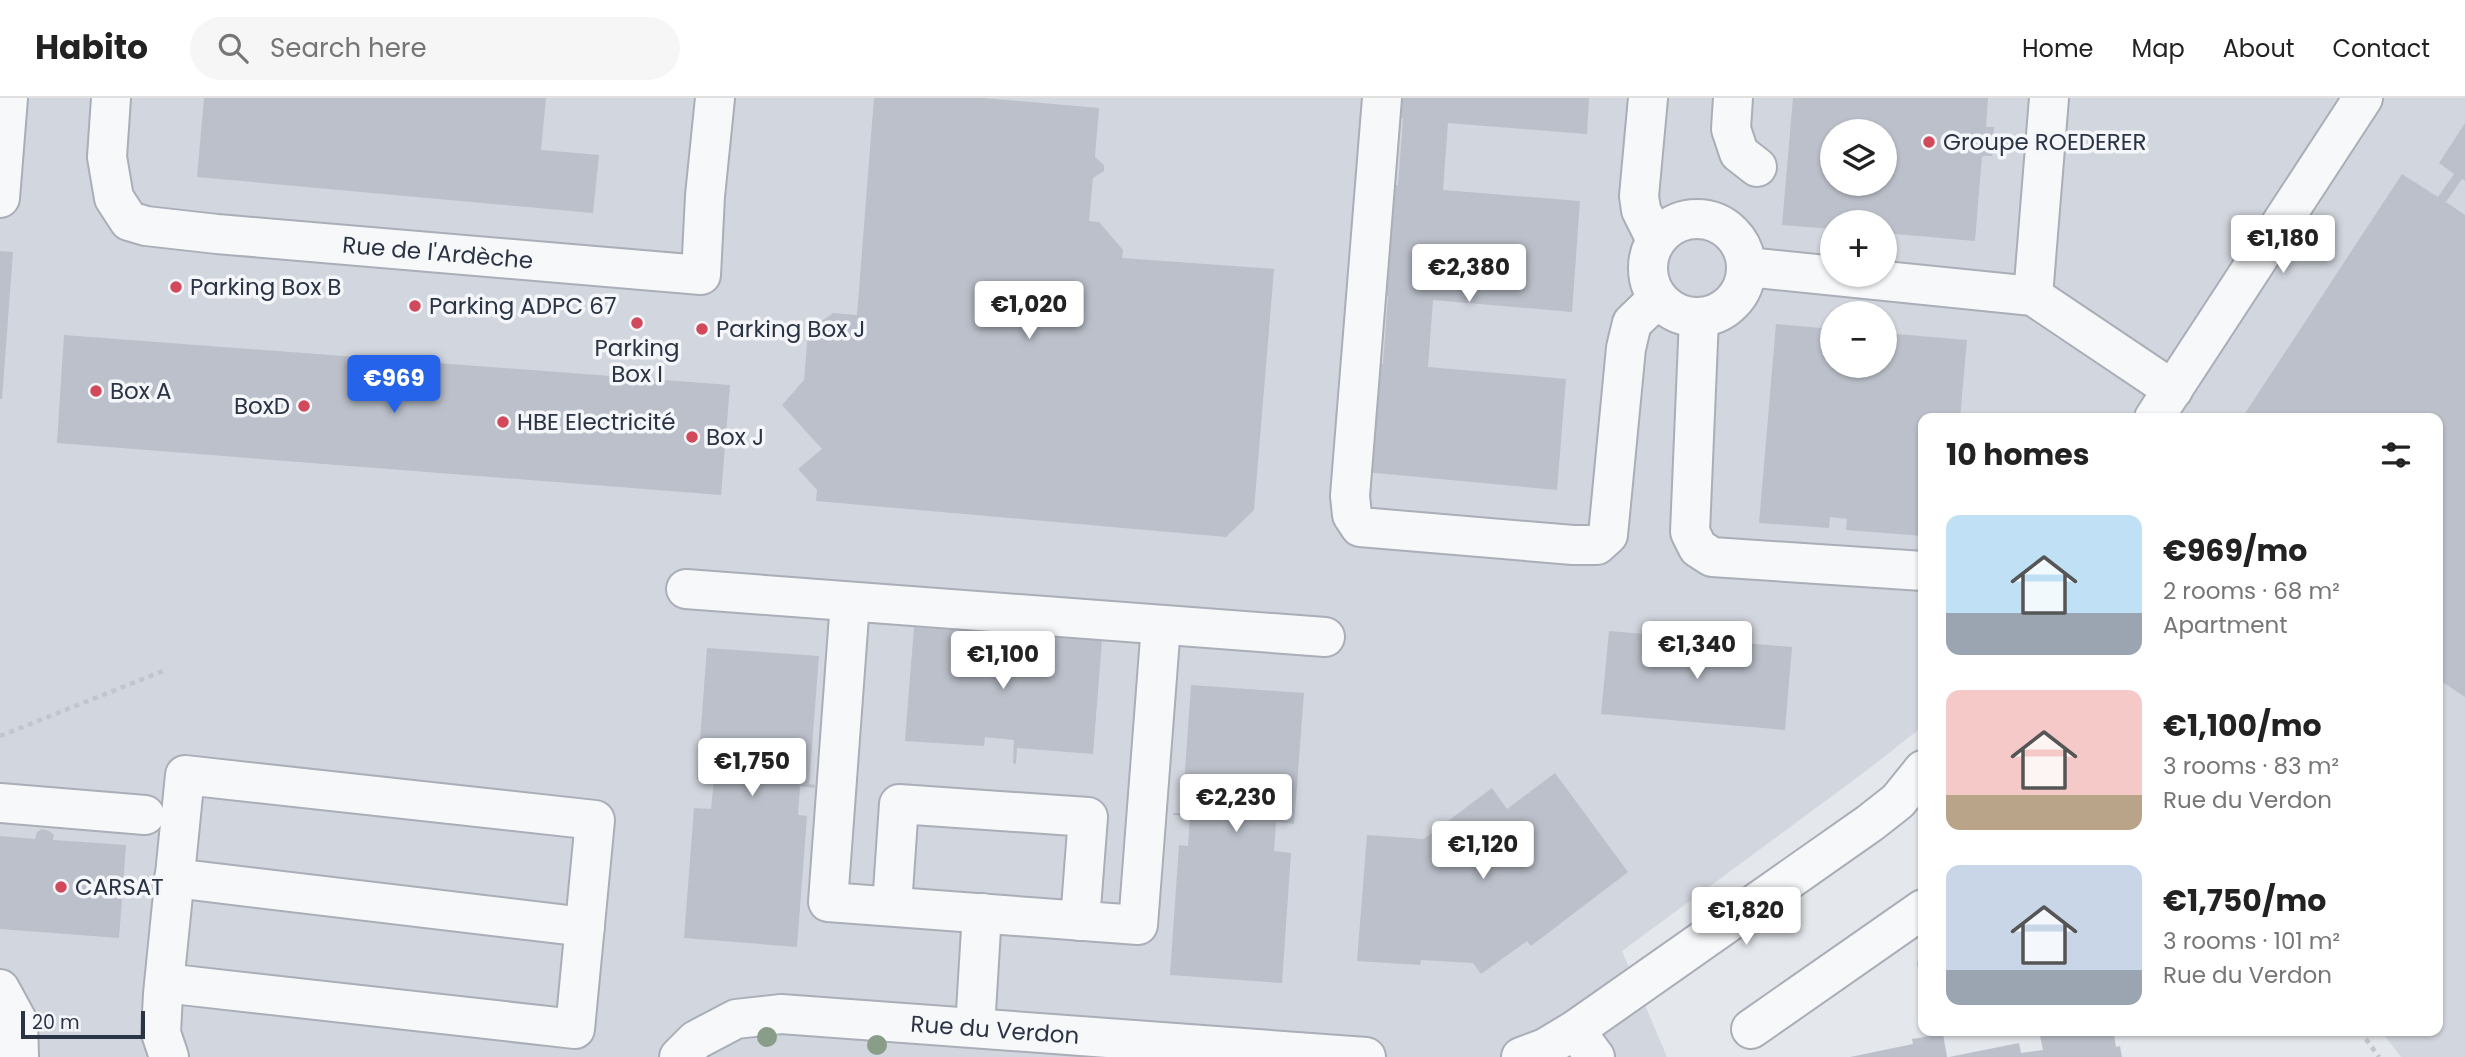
<!DOCTYPE html>
<meta charset="utf-8">
<style>
body{margin:0;font-family:Poppins,sans-serif;background:#f6f6f6;color:#222;height:100vh;display:flex;flex-direction:column;font-size:26px;white-space:nowrap}
*{box-sizing:border-box;margin:0}
p{font-size:23px;color:#767676}
.icon{flex:none;width:38px;height:38px;fill:none;stroke:currentColor;stroke-width:2;stroke-linecap:round;stroke-linejoin:round}
.map{position:relative;flex:1;overflow:hidden}
.side{position:absolute;left:1918px;top:315px;width:525px;height:623px;display:flex;flex-direction:column;background:#fff;border-radius:14px;box-shadow:0 2px 5px #0004}
.side>*{flex:none}
.buttons{position:absolute;left:1820px;top:21px;display:grid;gap:14px}
.buttons a{display:grid;place-items:center;width:77px;height:77px;border-radius:50%;background:#fff;box-shadow:0 2px 5px #0004;font-size:35px}
.scale{position:absolute;left:21px;bottom:18px;width:124px;box-sizing:border-box;padding-left:7px;border:4px solid #2b3445;border-top:0;font-size:19px;line-height:24px;white-space:nowrap;color:#2b3445;-webkit-text-stroke:5px #f4f6f9;paint-order:stroke}
.price{position:absolute;translate:-50% -60px;padding:0 16px;border-radius:7px;background:#fff;color:#222;font-size:23px;line-height:46px;filter:drop-shadow(0 2px 4px #0008)}
.price::after{content:'';position:absolute;left:50%;top:42px;width:21px;height:16px;margin-left:-10px;background:inherit;clip-path:polygon(0 0,100% 0,50% 100%)}
.price.current{background:#2563eb;color:#fff}
ul{padding:0;list-style:none}
li{display:flex;align-items:center;gap:21px;height:175px;padding:0 28px}
li span{display:grid;place-items:center;flex:none;width:196px;height:140px;border-radius:14px;color:#555}
li>.icon{margin-inline-start:auto}
span .icon{width:84px;height:84px;fill:#fffc;stroke-width:1}
li b{font-size:30px}
h2{display:flex;justify-content:space-between;align-items:center;height:84px;padding:0 28px;font-size:30px}
header{display:flex;align-items:center;gap:42px;box-sizing:border-box;height:98px;padding:0 35px;background:#fff;border-bottom:2px solid #e0e0e0}
header strong{font-size:33px}
nav{display:flex;gap:38px;margin-inline-start:auto;font-size:24px}
.search{width:490px;height:63px;background:#f6f6f6;display:flex;align-items:center;gap:18px;box-sizing:border-box;padding:0 24px;border-radius:38px;color:#767676;font-size:26px}
.map>svg:first-child{display:block}
.built{fill:#d2d6de;fill-rule:evenodd}
.building{fill:#bbc0ca;fill-rule:evenodd}
.lines{fill:none;stroke-linecap:round;stroke-linejoin:round}
.minor-casing{stroke:#a9aeb7;stroke-width:42}
.path{stroke:#c2c5cb;stroke-width:4.5;stroke-dasharray:5 5;stroke-linecap:butt}
.minor{stroke:#f7f8fa;stroke-width:38}
.tree{fill:#899d89}
.poi-dot{fill:#d1495b;stroke:#f4f6f9;stroke-width:2.5}
.labels{text-anchor:middle;dominant-baseline:central;stroke-width:7;stroke-linejoin:round;paint-order:stroke}
.poi-label{font-size:23px;fill:#2b3445;stroke:#f4f6f9;text-anchor:start}
.street-label{font-size:23px;fill:#2b3445;stroke:#f4f6f9}
</style>
<header>
<strong>Habito</strong>
<div class="search"><svg class="icon" aria-label="search" viewBox="0 0 24 24"><circle cx="10" cy="10" r="6"/><path d="M15 15l6 6"/></svg>Search here</div>
<nav><a>Home</a><a>Map</a><a>About</a><a>Contact</a></nav>
</header>
<div class="map">
<svg width="2465" height="959" viewBox="0 0 2465 959">
<rect width="100%" height="100%" fill="#e4e7ec"/>
<path class="built" d="M0 0H2465V959H2401L2381 933H2438V320H1923V628L1870 670 1622 853 1667 959H0ZM1832 33H1885V86H1832ZM1832 124H1885V177H1832ZM1832 215H1885V268H1832Z"/>
<g class="building">
<polygon points="204,0 546,0 541,52 599,57 593,115 197,79"/>
<polygon points="874,0 983,0 1099,10 1095,59 1104,67 1104,73 1093,80 1089,123 1099,124 1123,152 1122,160 1274,171 1254,412 1226,439 816,403 817,392 798,371 822,351 782,307 804,282 808,233 833,215 857,217"/>
<polygon points="1396,0 1589,0 1587,36 1448,25 1443,92 1580,103 1572,214 1433,202 1428,269 1566,281 1557,392 1365,374 1374,265 1383,266 1388,198 1381,197 1389,87 1398,87 1403,20 1394,20"/>
<path d="M1793 0H1988L1986 29H1994L1992 58H1982L1975 143 1885 135V124H1832V131L1782 127ZM1832 33H1885V86H1832Z"/>
<polygon points="2465,25 2465,83 2462,81 2446,104 2465,117 2465,599 2438,581 2438,320 2242,320 2402,76 2438,99 2454,76 2439,65"/>
<polygon points="0,153 13,154 2,301 0,301"/>
<polygon points="1776,226 1832,231 1832,268 1885,268 1885,235 1967,242 1960,320 1923,320 1923,438 1846,432 1847,421 1830,419 1829,430 1759,425"/>
<polygon points="64,237 730,287 721,397 57,345"/>
<polygon points="914,529 993,535 992,553 1021,555 1022,537 1102,542 1093,656 1017,650 1016,666 1013,665 1014,642 985,639 984,648 905,643"/>
<polygon points="1609,533 1792,549 1785,632 1601,616"/>
<polygon points="707,550 819,558 809,686 815,687 814,690 800,688 799,704 798,717 807,718 797,849 684,840 694,710 711,711 714,682 697,681"/>
<polygon points="1191,587 1304,595 1294,726 1276,724 1274,753 1291,755 1282,885 1170,877 1179,747 1188,748 1190,718 1173,717 1173,715 1182,715"/>
<polygon points="1555,675 1628,774 1531,848 1527,843 1481,876 1473,865 1421,862 1420,867 1357,863 1367,737 1424,741 1492,690 1507,711"/>
<polygon points="42,731 49,733 54,737 53,742 126,747 119,840 0,831 0,738 35,741 37,734"/>
<polygon points="2039,933 2128,934 2114,937 2116,949 2120,948 2122,959 1949,959 2019,945 2021,955 2043,952"/>
<polygon points="1943,936 1947,959 1850,959 1913,946 1912,941"/>
</g>
<g class="lines">
<g class="minor-casing">
<g id="minor">
<path id="s1" d="M111 0 107 59 114 100 129 123 146 128 217 136 701 177 705 98 715 0"/>
<polyline points="1382,0 1350,398 1352,417 1360,429 1573,447 1597,447 1608,437 1626,250 1632,225 1657,201"/>
<polyline points="1648,0 1639,98 1641,112 1656,142"/>
<polyline points="1733,0 1731,31 1739,55 1757,69"/>
<polyline points="0,100 8,0"/>
<circle cx="1697" cy="170" r="49"/>
<polyline points="1747,169 2033,198 2173,292"/>
<polyline points="2033,198 2049,0"/>
<polyline points="1699,220 1690,434 1698,450 1712,459 1923,473"/>
<polyline points="2154,320 2363,0"/>
<polyline points="686,491 1325,539"/>
<polyline points="850,504 828,804 1138,827 1161,527"/>
<polyline points="0,705 145,717"/>
<polyline points="174,780 585,829"/>
<polyline points="892,808 899,706 1088,719 1080,823"/>
<polyline points="164,885 575,931 595,722 185,677 163,896 161,935 169,959"/>
<polyline points="0,891 18,924 19,959"/>
<polyline points="975,930 982,815"/>
<polyline points="1751,931 1923,811"/>
<polyline points="1575,932 1595,959"/>
<path id="s2" d="M679 959 696 942 736 921 781 916 1366 959"/>
<polyline points="1521,959 1545,950 1575,932 1870,725 1898,703 1923,672"/>
</g>
</g>
<g class="path">
<polyline points="0,638 163,573"/>
<polyline points="1919,864 1923,890"/>
<polyline points="1930,933 1931,938"/>
<polyline points="2360,933 2379,959"/>
</g>
<use href="#minor" class="minor"/>
</g>
<g class="tree">
<circle cx="767" cy="939" r="10"/>
<circle cx="877" cy="947" r="10"/>
</g>
<g class="poi-dot">
<circle cx="1929" cy="44" r="7"/>
<circle cx="176" cy="189" r="7"/>
<circle cx="415" cy="208" r="7"/>
<circle cx="637" cy="225" r="7"/>
<circle cx="702" cy="231" r="7"/>
<circle cx="96" cy="293" r="7"/>
<circle cx="304" cy="308" r="7"/>
<circle cx="503" cy="324" r="7"/>
<circle cx="692" cy="339" r="7"/>
<circle cx="61" cy="789" r="7"/>
</g>
<g class="labels">
<g class="poi-label">
<text x="1943" y="44">Groupe ROEDERER</text>
<text x="190" y="189">Parking Box B</text>
<text x="429" y="208">Parking ADPC 67</text>
<text x="716" y="231">Parking Box J</text>
<text x="637" y="250" text-anchor="middle">Parking<tspan x="637" dy="26">Box I</tspan></text>
<text x="110" y="293">Box A</text>
<text x="290" y="308" text-anchor="end">BoxD</text>
<text x="517" y="324">HBE Electricité</text>
<text x="706" y="339">Box J</text>
<text x="75" y="789">CARSAT</text>
</g>
<g class="street-label">
<text stroke="none"><textPath href="#s1" startOffset="439">Rue de l'Ardèche</textPath></text>
<text stroke="none"><textPath href="#s2" startOffset="329">Rue du Verdon</textPath></text>
</g>
</g>
</svg>
<div class="buttons">
<a><svg class="icon" aria-label="layers" viewBox="0 0 24 24"><path d="M12 4l9 5-9 5-9-5zM3 14l9 5 9-5"/></svg></a>
<a>+</a>
<a>−</a>
</div>
<div class="scale">20 m</div>
<b class="price" style="left:2283px;top:177px">€1,180</b>
<b class="price" style="left:1469px;top:206px">€2,380</b>
<b class="price" style="left:1029px;top:243px">€1,020</b>
<b class="price current" style="left:394px;top:317px">€969</b>
<b class="price" style="left:1697px;top:583px">€1,340</b>
<b class="price" style="left:1003px;top:593px">€1,100</b>
<b class="price" style="left:752px;top:700px">€1,750</b>
<b class="price" style="left:1236px;top:736px">€2,230</b>
<b class="price" style="left:1483px;top:783px">€1,120</b>
<b class="price" style="left:1746px;top:849px">€1,820</b>
<section class="side">
<h2>10 homes<svg class="icon" aria-label="filters" viewBox="0 0 24 24"><path d="M4 7h16M4 17h16"/><circle cx="9" cy="7" r="2"/><circle cx="15" cy="17" r="2"/></svg></h2>
<ul>
<li><span style="background:linear-gradient(#bfe0f5 70%,#9aa5b1 0)"><svg class="icon" aria-label="home" viewBox="0 0 24 24"><path d="M3 11l9-7 9 7M6 9v11h12V9"/></svg></span><div><b>€969/mo</b><p>2 rooms · 68 m²</p><p>Apartment</p></div></li>
<li><span style="background:linear-gradient(#f6c9c9 75%,#b9a48a 0)"><svg class="icon" aria-label="home" viewBox="0 0 24 24"><path d="M3 11l9-7 9 7M6 9v11h12V9"/></svg></span><div><b>€1,100/mo</b><p>3 rooms · 83 m²</p><p>Rue du Verdon</p></div></li>
<li><span style="background:linear-gradient(#c9d6e8 75%,#9aa5b1 0)"><svg class="icon" aria-label="home" viewBox="0 0 24 24"><path d="M3 11l9-7 9 7M6 9v11h12V9"/></svg></span><div><b>€1,750/mo</b><p>3 rooms · 101 m²</p><p>Rue du Verdon</p></div></li>
</ul>
</section>
</div>
